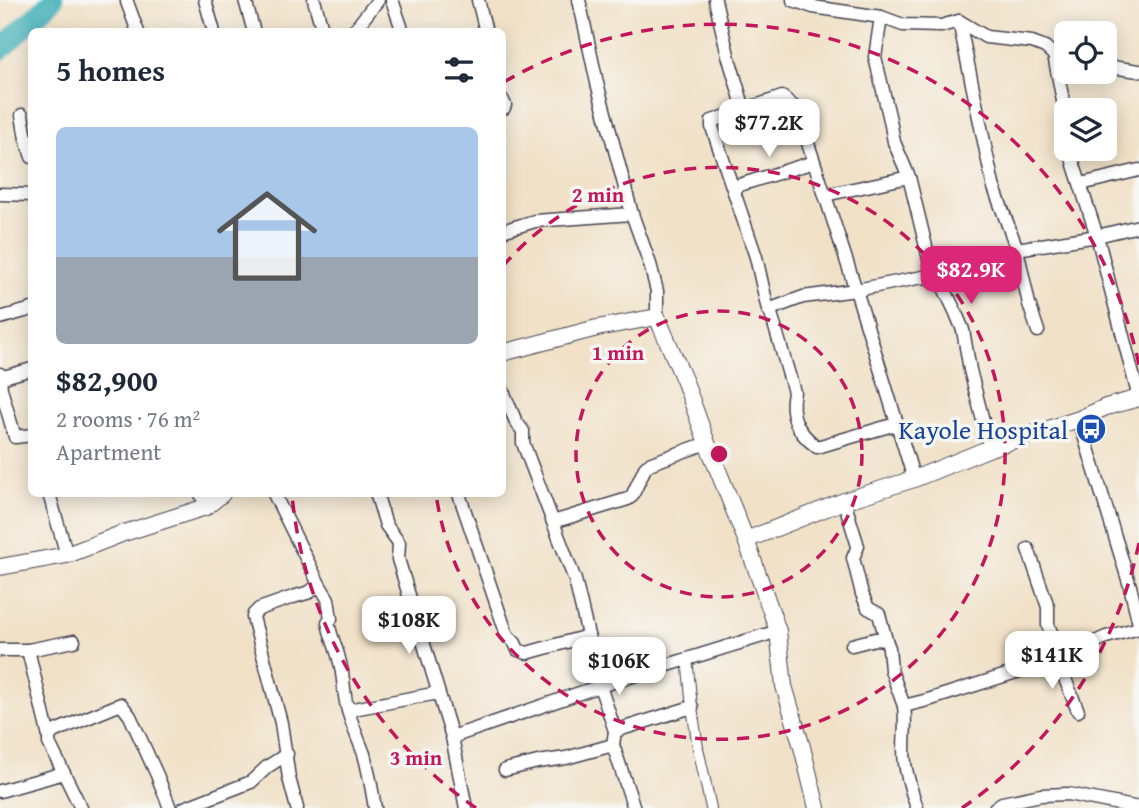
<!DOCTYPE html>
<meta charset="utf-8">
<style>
body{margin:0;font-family:"Gentium Book Plus",serif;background:#f2f2f3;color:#1f2937;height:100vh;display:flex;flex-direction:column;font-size:26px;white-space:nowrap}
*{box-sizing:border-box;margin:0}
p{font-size:23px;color:#747a83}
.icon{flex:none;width:38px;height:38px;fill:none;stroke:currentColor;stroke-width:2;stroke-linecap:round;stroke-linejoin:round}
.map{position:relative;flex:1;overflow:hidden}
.sheet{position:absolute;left:28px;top:28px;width:478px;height:469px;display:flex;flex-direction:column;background:#fff;border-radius:10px;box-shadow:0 4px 18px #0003}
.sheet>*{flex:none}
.tools{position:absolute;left:1054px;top:21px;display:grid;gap:14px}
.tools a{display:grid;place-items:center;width:63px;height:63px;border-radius:10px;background:#fff;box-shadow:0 4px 18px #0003;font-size:35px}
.price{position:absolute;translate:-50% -60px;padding:0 16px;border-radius:14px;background:#fff;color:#222;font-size:23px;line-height:46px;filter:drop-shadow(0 2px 4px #0008)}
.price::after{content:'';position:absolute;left:50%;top:42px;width:21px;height:16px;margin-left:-10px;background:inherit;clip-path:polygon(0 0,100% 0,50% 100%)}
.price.selected{background:#db2777;color:#fff}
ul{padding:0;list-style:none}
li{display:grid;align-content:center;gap:14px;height:371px;padding:0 28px}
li+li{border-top:2px solid #e0e1e3}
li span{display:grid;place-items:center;height:217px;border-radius:10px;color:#555}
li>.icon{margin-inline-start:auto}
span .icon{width:126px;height:126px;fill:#fffc;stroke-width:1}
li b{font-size:30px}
h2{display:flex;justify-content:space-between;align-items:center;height:84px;padding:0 28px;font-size:30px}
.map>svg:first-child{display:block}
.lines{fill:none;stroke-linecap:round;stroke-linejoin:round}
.river{stroke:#3eafb8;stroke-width:21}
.pedestrian-casing{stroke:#413f50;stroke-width:12}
.minor-casing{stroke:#413f50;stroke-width:15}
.tertiary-casing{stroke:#413f50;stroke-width:18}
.pedestrian{stroke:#fff;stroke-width:10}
.minor{stroke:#fff;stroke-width:12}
.tertiary{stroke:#fff;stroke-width:16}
.ring{fill:none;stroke:#c2185b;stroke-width:3.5;stroke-dasharray:12 9}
.labels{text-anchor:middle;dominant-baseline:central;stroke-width:7;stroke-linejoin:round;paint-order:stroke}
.transit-label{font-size:26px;fill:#164399;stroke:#f6f6f2;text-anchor:end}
.centre{fill:#c2185b;stroke:#f6f6f2;stroke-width:3.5}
.ring-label{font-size:21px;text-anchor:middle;font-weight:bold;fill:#c2185b;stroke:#f6f6f2;stroke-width:7;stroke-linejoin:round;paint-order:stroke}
</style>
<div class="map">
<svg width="1139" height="808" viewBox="0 0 1139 808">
<rect width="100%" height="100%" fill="#f6f6f2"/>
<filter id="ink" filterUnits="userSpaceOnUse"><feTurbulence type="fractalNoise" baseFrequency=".0143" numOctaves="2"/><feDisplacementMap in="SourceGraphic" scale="14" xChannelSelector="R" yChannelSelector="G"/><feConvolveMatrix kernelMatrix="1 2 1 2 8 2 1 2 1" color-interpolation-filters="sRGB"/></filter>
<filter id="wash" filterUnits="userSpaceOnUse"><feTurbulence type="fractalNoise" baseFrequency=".00686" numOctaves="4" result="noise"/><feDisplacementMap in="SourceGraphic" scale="28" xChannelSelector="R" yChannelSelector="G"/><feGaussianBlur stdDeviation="1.57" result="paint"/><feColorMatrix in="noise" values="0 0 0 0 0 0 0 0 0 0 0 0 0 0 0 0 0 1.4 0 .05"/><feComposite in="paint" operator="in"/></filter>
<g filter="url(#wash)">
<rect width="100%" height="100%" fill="#f1e1c7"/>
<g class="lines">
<polyline class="river" points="0,50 53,0"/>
</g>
</g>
<g filter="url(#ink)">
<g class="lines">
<g class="pedestrian-casing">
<polyline id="pedestrian" points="687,658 692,707 698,748 711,808"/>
</g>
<g class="minor-casing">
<g id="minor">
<polyline points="205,0 214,32"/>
<polyline points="245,0 254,32"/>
<polyline points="314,0 323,32"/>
<polyline points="392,0 403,32"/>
<polyline points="478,0 486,32"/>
<polyline points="579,0 597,83 632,214 650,264 657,291 657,317"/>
<polyline points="715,0 728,55 744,109"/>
<polyline points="793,0 813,7 881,17 903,25 941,26 959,21 986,37 1032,42 1045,47 1054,55 1066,58"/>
<polyline points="127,2 138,32"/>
<polyline points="959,21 993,185 1017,249 1029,304 1038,331"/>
<polyline points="353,32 378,0"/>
<polyline points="1054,55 1066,116"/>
<polyline points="1104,66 1139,71"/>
<polyline points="502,99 505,105 504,108"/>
<polyline points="22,115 26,139 32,157"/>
<polyline points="1071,149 1073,162 1097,236 1139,398"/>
<polyline points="909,177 934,279"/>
<polyline points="1081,184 1139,170"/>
<polyline points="733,187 814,162"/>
<polyline points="0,194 32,195"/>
<polyline points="825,195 909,177 894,142 890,120 875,57 881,17"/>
<polyline points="502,231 535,221 632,214"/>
<polyline points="937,282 961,272 976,263 1017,249 1097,236 1139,226"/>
<path d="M770 310 794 392C789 416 797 432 817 447L896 424"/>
<polyline points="0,318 32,309"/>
<polyline points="0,374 1,389 15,437 32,435"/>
<polyline points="0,378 32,369"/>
<polyline points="502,389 516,422 523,431 523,443 575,580 600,686 615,731 613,745 634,808"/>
<polyline points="1079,419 1130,586 1139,624"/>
<polyline points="914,479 856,290 800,119 795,113 793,106 782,97 712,121 712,127 756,257 768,310 803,297 856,290 923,277 934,279 943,286 955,311 963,330 970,370 990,448"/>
<polyline points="49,494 67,555"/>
<polyline points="201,494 206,507"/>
<polyline points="274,494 319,584 310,592 293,597 259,609 254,614 253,617 281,723 289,778 297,808"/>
<polyline points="459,494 507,635 515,643 518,650 527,653 588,636"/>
<polyline points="377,496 386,525 399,543 398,559 452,737 466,808"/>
<polyline points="844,501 858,546 853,558 862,594 868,608 879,614 886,640"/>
<polyline points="553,522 628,499 632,496 645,468 649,464 707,443"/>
<polyline points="1028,549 1048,607 1048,625 1061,657"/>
<path d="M319 584 328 599 331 619 328 622C330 635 336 646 339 659 344 675 343 691 347 707 351 723 358 738 364 754 369 772 372 790 375 808"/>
<polyline points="852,645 875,639 886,640 889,648 891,670 904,706 928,700 1057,659 1106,637 1139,628"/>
<polyline points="0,650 28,650 74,641"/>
<polyline points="28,650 49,737"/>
<polyline points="1057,659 1078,711"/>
<path d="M904 706C907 725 902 744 905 763 907 778 912 793 917 808"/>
<polyline points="348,710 438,693"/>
<polyline points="615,731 692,707"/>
<polyline points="452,737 600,686 778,631"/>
<polyline points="505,770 538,762 566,758 613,745"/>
<polyline points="0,791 64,773"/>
<polyline points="81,808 49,743 49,737 53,732 121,704 130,716 157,775 170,808"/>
<polyline points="184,808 251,782 267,767 287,754"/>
<polyline points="995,808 1002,803 1041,795 1068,794 1139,808"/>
</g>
</g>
<g class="tertiary-casing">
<g id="tertiary">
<polyline points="502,353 597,328 657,317 685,382 707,443 746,540 778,631 784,686 802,747 817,808"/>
<polyline points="746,540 844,501 914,479 990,448 1079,419 1106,407 1139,398"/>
<polyline points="0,567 67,555 121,534 206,507 222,494"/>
</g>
</g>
<use href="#pedestrian" class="pedestrian"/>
<use href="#minor" class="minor"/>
<use href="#tertiary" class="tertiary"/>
</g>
</g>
<g class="ring">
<circle cx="719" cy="454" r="143"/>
<path d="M503 266A286 286 0 1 1 436 494"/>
<path d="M1139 543A429 429 0 0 1 962 808M476 808A429 429 0 0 1 292 495M504 82A429 429 0 0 1 1139 365"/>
</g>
<defs>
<g id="bus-disc" transform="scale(1.575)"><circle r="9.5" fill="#1a4fb4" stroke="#f6f6f2"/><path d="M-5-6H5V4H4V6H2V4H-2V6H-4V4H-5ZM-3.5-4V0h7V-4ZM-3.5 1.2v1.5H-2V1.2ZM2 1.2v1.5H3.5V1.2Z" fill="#fff"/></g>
</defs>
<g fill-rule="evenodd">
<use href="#bus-disc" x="1091" y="429"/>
</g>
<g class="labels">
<g class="transit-label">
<text x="1068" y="429">Kayole Hospital</text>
</g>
</g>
<circle cx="719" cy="454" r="10" class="centre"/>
<g class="ring-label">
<text x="598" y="202">2 min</text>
<text x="618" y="360">1 min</text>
<text x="416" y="765">3 min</text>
</g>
</svg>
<div class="tools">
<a><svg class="icon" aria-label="locate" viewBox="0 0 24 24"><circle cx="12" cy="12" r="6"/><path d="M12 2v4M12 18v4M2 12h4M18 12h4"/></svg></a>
<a><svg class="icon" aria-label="layers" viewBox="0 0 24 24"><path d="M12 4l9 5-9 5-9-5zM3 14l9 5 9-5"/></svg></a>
</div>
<b class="price" style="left:769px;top:159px">$77.2K</b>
<b class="price selected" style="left:971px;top:306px">$82.9K</b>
<b class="price" style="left:409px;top:656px">$108K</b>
<b class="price" style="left:1052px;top:691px">$141K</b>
<b class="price" style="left:619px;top:697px">$106K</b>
<section class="sheet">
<h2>5 homes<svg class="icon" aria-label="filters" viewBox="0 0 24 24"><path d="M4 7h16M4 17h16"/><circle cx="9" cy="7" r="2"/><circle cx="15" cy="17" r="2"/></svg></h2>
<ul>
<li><span style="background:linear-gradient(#a9c7e8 60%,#9aa5b1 0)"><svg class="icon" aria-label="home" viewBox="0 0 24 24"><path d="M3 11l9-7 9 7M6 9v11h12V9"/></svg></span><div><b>$82,900</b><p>2 rooms · 76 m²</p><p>Apartment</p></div></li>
</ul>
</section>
</div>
